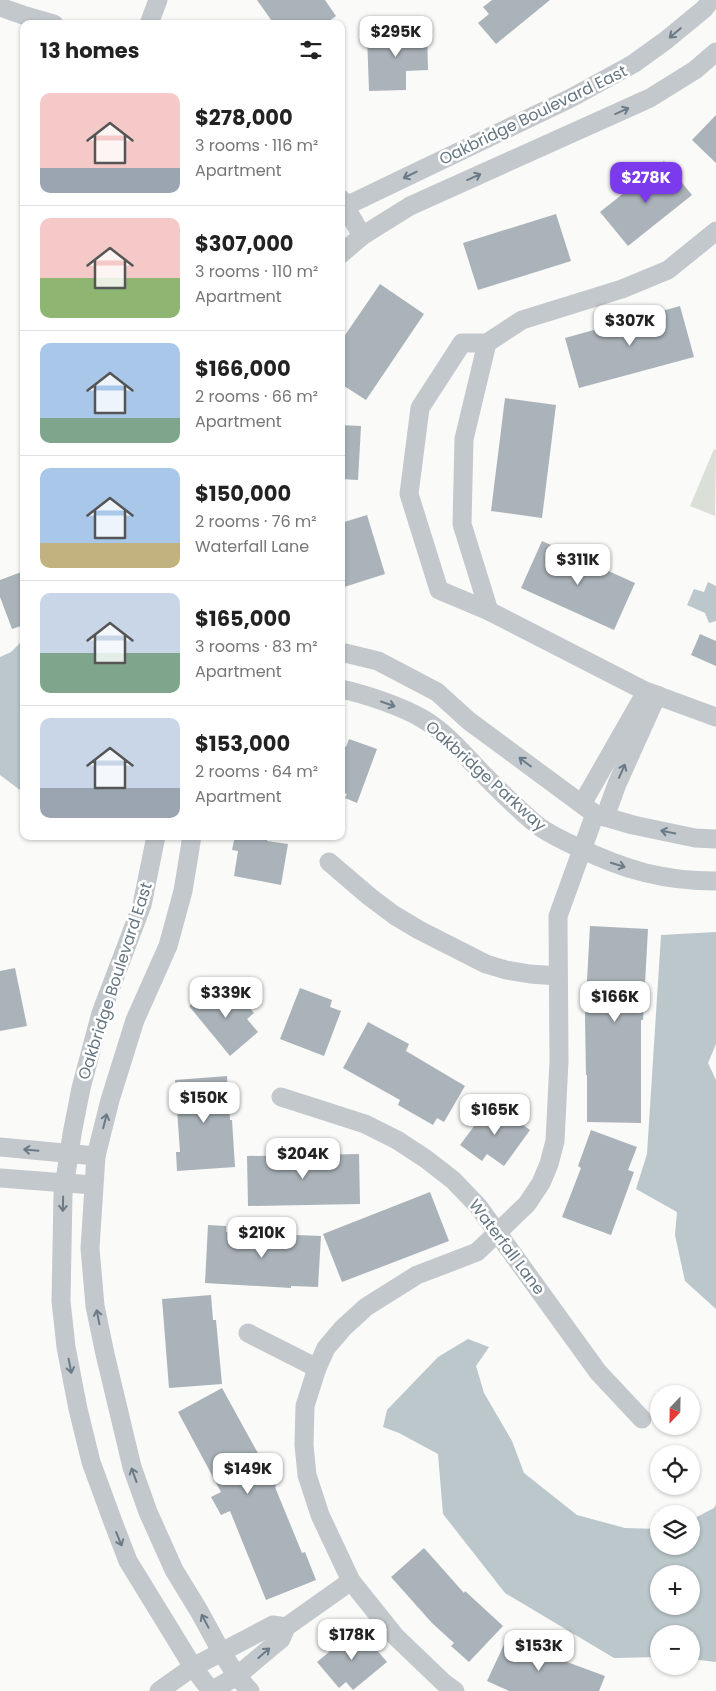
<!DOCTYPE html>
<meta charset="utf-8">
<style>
body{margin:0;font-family:Poppins,sans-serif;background:#f6f6f6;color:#222;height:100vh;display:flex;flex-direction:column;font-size:19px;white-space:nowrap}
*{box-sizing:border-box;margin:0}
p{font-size:16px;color:#767676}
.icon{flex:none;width:28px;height:28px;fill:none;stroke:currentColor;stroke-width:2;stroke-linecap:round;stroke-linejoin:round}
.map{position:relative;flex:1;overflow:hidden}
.sheet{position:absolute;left:20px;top:20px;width:325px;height:820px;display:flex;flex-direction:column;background:#fff;border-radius:10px;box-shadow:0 1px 4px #0004}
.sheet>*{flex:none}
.needle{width:32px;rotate:202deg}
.fabs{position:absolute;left:650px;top:1385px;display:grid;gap:10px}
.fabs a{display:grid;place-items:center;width:50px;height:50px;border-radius:50%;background:#fff;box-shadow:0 1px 4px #0004;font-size:25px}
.price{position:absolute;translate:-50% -42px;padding:0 11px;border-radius:10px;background:#fff;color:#222;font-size:16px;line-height:32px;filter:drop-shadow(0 1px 2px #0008)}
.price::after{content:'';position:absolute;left:50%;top:30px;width:15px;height:11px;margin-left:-8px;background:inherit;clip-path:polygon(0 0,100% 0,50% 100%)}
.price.selected{background:#7c3aed;color:#fff}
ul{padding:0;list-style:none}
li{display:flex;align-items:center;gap:15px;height:125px;padding:0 20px}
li+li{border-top:1px solid #e0e0e0}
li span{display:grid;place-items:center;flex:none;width:140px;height:100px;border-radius:10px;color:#555}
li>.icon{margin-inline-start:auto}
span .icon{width:60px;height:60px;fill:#fffc;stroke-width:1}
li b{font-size:21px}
h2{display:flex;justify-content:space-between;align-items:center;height:60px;padding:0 20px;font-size:21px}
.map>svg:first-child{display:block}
.green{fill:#dadfd7}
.water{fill:#bbc7cb;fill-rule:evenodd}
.building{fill:#aab3b9}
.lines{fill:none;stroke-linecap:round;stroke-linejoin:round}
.minor{stroke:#c3c8cc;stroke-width:19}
.oneway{stroke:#6a7a87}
.labels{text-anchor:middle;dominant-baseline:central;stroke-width:5;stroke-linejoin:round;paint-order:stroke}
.street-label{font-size:16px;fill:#657683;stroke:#fff}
</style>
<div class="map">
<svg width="716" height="1691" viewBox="0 0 716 1691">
<rect width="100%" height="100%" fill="#fafaf8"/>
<polygon class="green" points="714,449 716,450 715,516 690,506"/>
<g class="water">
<polygon points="708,582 716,586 716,621 709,623 705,613 687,605 694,589 704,592"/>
<polygon points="24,639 24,793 0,775 0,657 11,652"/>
<polygon points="716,932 716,1044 708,1063 716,1080 716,1309 685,1281 675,1235 677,1212 636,1189 647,1154 661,935"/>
<path d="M468 1339 489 1347 476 1366 484 1393 512 1441 524 1473 577 1515 625 1528 659 1529V1546H691V1520L714 1508 716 1504V1662L691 1659V1634H659V1657L614 1658 505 1593 443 1514 438 1454 399 1433 383 1427 387 1410 438 1357ZM659 1574H691V1606H659Z"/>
</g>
<g class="building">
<polygon points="257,0 325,0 336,16 325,24 274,24"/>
<polygon points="492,0 550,0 496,44 478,23 489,14 483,7"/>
<polygon points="427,29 428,70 406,71 406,90 369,91 367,35 395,34 395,30"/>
<polygon points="716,115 716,163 692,140"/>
<polygon points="664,161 692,195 628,246 600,212"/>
<polygon points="556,214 571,261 478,290 463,243"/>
<polygon points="380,284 424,314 366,400 341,384 341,341"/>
<polygon points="680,306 694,357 579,388 565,338"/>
<polygon points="505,398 556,405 542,518 491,511"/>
<polygon points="341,425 361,426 358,480 341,479"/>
<polygon points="367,515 385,574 341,588 341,523"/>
<polygon points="542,541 635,583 614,630 521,588"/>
<polygon points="24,571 24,625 12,629 0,597 0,580"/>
<polygon points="700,634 716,641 716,666 691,655"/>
<polygon points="349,739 377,749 357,803 345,798 347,794 341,792 341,745 346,747"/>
<polygon points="235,836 268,836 267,841 288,844 281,885 234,876 238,851 232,850"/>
<polygon points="590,926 648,929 643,1020 641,1020 641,1123 587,1122 587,1075 586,1075 585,1017"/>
<polygon points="15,968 27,1026 0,1031 0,971"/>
<polygon points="231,985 254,1013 247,1019 258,1032 230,1056 189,1006 207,992 213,1000"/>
<polygon points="300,988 332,1000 330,1007 341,1011 324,1056 280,1039"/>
<polygon points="368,1022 409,1044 406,1051 465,1086 444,1122 437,1118 433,1125 398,1105 400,1100 343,1068"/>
<polygon points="227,1076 230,1120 232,1120 235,1167 177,1171 176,1152 180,1152 175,1080"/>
<polygon points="492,1102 530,1130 504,1166 487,1154 482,1161 460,1145"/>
<polygon points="591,1130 637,1147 628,1170 634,1172 611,1235 562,1217 581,1168 578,1166"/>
<polygon points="359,1154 360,1204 248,1206 247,1156"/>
<polygon points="430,1192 449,1241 342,1282 323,1234"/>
<polygon points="208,1225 226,1226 226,1232 321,1236 318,1287 291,1286 291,1288 205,1283"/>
<polygon points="211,1295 213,1320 216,1320 222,1384 169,1388 162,1299"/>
<polygon points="222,1388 276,1486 275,1487 302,1553 305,1552 316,1580 266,1600 230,1511 221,1515 211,1497 221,1492 178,1412"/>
<polygon points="424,1548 464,1593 465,1591 503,1626 469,1662 451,1646 454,1643 432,1623 391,1577"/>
<polygon points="358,1628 387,1662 353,1690 346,1682 339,1688 317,1662"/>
<polygon points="508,1636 548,1655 605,1676 599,1691 509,1691 487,1681"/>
</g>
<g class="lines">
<g class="minor">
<polyline points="0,7 23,15 54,24"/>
<polyline points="149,24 158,0"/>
<polyline points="341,199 362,236"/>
<polyline points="341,210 346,206 571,98 633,64 665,41 704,9 711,0"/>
<polyline points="716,231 668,270 622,289 522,320 487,343 462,343 420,408 409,494 439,590 489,611 645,691 716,717"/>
<polyline points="341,254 362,236 410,206 650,98 695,70 716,52"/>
<polyline points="487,343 464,439 462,524 489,611"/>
<polyline points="341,652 378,661 437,692 469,721 595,814 633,825 695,838 716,839"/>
<path d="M341 689C365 694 403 707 423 719 450 735 468 760 490 781 505 796 521 812 537 825 549 834 564 841 577 847 625 870 663 881 716 881"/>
<polyline points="582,804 642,699"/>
<polyline points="605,817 617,784 657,695"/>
<polyline points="156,836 142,905 101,1013 81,1088 72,1134 63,1194 61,1301 66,1347 78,1409 91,1462 113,1522 128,1561 193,1667 211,1691"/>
<polyline points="192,836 183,891 168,946 135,1020 110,1100 96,1156 90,1248 95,1306 105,1354 132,1467 148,1512 174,1570 199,1611 222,1653 237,1676 250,1691"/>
<polyline points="329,862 370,897 394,915 419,930 486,964 506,970 530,974 558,976"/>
<polyline points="281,1097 365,1124 397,1140 426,1159 453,1180 478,1206 598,1372 642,1419"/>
<polyline points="0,1147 96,1156"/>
<polyline points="0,1178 93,1185"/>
<polyline points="248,1333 317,1368"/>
<polyline points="159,1691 193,1667 273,1625 286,1627"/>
<polyline points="211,1691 237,1676 281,1639 286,1627 351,1581"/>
<polyline points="455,1691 443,1682 395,1636 351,1581 320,1515 307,1475 304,1445 305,1406 317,1368 326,1348 343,1328 366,1307 417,1275 477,1252 527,1204 541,1183 549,1164 555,1141 559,1061 558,916 595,814"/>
</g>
</g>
<defs><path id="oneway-shaft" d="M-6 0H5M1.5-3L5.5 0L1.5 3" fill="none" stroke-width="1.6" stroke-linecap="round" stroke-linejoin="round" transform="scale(1.25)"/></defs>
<g class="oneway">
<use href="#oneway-shaft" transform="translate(675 33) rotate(140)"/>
<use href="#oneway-shaft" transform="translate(622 111) rotate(-24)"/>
<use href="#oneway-shaft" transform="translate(410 175) rotate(154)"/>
<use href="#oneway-shaft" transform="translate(474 177) rotate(-24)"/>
<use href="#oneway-shaft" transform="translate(388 704) rotate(19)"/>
<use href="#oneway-shaft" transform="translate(525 762) rotate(-143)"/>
<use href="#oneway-shaft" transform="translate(622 771) rotate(-66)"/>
<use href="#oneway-shaft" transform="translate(668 832) rotate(-168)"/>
<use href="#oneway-shaft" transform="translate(618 865) rotate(17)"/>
<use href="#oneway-shaft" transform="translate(105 1121) rotate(-76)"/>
<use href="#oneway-shaft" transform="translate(31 1150) rotate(-175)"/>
<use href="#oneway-shaft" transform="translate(63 1204) rotate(91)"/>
<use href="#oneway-shaft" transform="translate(98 1317) rotate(-101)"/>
<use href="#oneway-shaft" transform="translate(70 1366) rotate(79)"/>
<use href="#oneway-shaft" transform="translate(134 1475) rotate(-110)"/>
<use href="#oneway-shaft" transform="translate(119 1539) rotate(68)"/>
<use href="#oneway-shaft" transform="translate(205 1621) rotate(-118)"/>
<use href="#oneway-shaft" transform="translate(264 1653) rotate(-41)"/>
</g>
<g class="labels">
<g class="street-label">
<text transform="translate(533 115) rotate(-26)">Oakbridge Boulevard East</text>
<text transform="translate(486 776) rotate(42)">Oakbridge Parkway</text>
<text transform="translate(115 981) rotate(-72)">Oakbridge Boulevard East</text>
<text transform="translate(507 1247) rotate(53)">Waterfall Lane</text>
</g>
</g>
</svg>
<div class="fabs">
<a><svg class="needle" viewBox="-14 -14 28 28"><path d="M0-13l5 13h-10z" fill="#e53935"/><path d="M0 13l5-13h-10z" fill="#767676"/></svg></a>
<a><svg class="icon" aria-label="locate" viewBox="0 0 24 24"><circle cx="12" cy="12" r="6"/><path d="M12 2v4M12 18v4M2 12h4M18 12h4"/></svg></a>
<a><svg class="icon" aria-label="layers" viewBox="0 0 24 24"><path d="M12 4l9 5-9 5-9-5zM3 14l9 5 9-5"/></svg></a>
<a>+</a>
<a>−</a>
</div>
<b class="price" style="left:396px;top:58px">$295K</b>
<b class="price selected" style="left:646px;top:204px">$278K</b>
<b class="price" style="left:630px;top:347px">$307K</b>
<b class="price" style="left:578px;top:586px">$311K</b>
<b class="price" style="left:226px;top:1019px">$339K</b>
<b class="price" style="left:615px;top:1023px">$166K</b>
<b class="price" style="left:204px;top:1124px">$150K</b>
<b class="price" style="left:495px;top:1136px">$165K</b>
<b class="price" style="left:303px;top:1180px">$204K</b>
<b class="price" style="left:262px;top:1259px">$210K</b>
<b class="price" style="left:248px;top:1495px">$149K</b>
<b class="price" style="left:352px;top:1661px">$178K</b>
<b class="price" style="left:539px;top:1672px">$153K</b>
<section class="sheet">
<h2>13 homes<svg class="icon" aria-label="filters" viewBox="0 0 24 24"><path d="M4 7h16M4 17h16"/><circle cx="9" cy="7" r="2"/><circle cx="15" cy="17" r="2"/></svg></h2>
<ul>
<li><span style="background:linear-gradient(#f6c9c9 75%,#9aa5b1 0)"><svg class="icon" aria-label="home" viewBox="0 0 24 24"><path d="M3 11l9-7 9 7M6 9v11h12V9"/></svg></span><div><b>$278,000</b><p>3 rooms · 116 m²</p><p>Apartment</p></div></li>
<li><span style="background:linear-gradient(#f6c9c9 60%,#8fb573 0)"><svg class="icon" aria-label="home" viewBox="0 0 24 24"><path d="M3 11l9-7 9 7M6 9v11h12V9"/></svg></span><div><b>$307,000</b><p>3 rooms · 110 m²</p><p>Apartment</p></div></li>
<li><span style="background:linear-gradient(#a9c7e8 75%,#7fa58c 0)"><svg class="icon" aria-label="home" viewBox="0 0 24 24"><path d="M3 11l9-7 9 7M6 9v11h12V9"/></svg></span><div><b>$166,000</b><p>2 rooms · 66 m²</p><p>Apartment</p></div></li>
<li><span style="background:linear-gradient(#a9c7e8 75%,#c2b280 0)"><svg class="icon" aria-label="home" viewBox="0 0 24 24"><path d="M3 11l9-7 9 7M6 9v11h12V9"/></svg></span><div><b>$150,000</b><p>2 rooms · 76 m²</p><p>Waterfall Lane</p></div></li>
<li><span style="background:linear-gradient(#c9d6e8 60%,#7fa58c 0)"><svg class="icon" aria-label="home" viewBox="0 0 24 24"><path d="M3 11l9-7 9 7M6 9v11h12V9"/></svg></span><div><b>$165,000</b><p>3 rooms · 83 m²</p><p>Apartment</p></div></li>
<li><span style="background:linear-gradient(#c9d6e8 70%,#9aa5b1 0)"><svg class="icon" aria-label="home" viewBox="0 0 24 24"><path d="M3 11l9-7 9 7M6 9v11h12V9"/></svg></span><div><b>$153,000</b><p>2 rooms · 64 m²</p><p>Apartment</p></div></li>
</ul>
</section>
</div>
